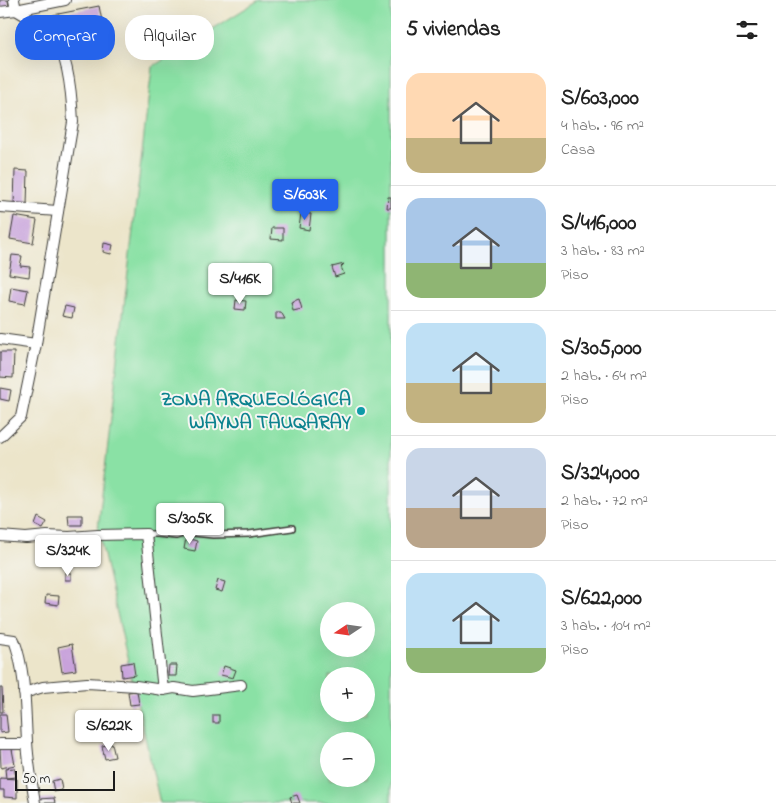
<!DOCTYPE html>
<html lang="es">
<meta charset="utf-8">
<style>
body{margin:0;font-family:"Indie Flower",sans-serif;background:#f6f6f6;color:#222;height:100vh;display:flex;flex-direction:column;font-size:19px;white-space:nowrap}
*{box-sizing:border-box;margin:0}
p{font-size:16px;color:#767676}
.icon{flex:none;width:28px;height:28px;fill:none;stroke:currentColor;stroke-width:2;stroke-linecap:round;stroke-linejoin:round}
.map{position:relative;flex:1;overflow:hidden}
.sheet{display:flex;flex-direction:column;background:#fff;width:385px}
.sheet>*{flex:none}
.guide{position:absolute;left:15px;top:15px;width:300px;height:45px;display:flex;gap:10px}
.needle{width:32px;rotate:257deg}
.controls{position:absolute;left:320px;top:602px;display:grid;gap:10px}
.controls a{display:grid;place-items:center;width:55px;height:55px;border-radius:50%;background:#fff;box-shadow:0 5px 20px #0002;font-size:25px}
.scale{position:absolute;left:15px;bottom:12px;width:100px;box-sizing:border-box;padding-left:5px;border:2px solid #1c1c1c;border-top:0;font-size:14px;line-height:18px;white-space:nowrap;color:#1c1c1c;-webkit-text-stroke:4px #f6f6f2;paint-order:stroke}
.price{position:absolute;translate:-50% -42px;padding:0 11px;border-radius:5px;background:#fff;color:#222;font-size:16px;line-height:32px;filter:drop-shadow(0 1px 2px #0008)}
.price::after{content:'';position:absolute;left:50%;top:30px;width:15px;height:11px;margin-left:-8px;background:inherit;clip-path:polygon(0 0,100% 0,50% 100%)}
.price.active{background:#2563eb;color:#fff}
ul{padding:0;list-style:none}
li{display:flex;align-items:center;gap:15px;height:125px;padding:0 15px}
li+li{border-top:1px solid #e0e0e0}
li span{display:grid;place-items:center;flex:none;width:140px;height:100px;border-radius:15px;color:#555}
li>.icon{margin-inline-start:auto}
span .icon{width:60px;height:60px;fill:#fffc;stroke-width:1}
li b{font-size:21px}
h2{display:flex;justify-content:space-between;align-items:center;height:60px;padding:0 15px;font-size:21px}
.tag{padding:0 18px;border-radius:20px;background:#fff;box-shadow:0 5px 20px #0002;font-size:18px;line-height:45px}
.tag.active{background:#2563eb;color:#fff}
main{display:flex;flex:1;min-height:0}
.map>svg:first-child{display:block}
.green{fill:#8ae1a5;stroke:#537e60;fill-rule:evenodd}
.building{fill:#c8a2db}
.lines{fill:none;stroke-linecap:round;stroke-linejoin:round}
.service-casing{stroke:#3b3a36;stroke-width:8}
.minor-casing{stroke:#3b3a36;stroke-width:12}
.service{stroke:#fff;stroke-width:5}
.minor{stroke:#fff;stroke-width:10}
.culture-dot{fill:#0f9aa8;stroke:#f6f6f2;stroke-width:2}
.labels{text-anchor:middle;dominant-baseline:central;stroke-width:4;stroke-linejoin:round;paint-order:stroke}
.culture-label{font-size:20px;font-weight:bold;fill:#0d838f;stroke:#f6f6f2;text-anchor:end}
</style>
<main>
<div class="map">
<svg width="391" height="803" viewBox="0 0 391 803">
<rect width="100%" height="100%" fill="#f6f6f2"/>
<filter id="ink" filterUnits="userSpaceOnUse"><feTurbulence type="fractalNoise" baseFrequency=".02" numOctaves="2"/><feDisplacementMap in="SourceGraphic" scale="10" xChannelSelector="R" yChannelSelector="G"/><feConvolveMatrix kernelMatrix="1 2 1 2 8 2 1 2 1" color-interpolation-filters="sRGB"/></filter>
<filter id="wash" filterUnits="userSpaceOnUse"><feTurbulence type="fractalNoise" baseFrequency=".0096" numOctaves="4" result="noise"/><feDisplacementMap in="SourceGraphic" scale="20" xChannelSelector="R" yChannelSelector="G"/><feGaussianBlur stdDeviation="1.12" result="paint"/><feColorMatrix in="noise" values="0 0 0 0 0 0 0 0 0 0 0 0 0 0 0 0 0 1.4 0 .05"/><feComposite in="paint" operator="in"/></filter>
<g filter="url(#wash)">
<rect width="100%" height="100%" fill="#ece5ca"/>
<path class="green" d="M259 0H391V803H160L98 529 152 67ZM329 611H366V649H329ZM329 676H366V714H329ZM329 741H366V779H329Z"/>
<g id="blocks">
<g class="building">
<polygon points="0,0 8,0 9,6 0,8"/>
<polygon points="99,6 102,21 70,27 72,39 58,42 53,15"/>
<polygon points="15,170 28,171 27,205 14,205"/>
<polygon points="388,197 391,197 391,208 387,208"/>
<polygon points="301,213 311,214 309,230 299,228"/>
<polygon points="14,216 37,220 33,243 10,239"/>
<polygon points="272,228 283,228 283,240 271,239"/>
<polygon points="104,243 113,245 111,254 103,252"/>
<polygon points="12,255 22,256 20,266 30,267 29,277 9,274"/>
<polygon points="344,264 341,267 344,274 335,277 332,267"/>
<polygon points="11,287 28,290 25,304 9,301"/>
<polygon points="299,299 302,309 293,311 291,302"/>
<polygon points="236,300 246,301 245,310 235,309"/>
<polygon points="65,306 74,308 72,318 62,316"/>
<polygon points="276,312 281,312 285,319 276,319"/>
<polygon points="0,352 14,352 13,378 0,377"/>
<polygon points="0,388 11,390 9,401 0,399"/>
<polygon points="68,515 82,515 82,525 69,525"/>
<polygon points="38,517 47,522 43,529 35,525"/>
<polygon points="186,538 197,541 195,551 184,549"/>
<rect x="65" y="573" width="6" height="7"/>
<polygon points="218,580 225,582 222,592 215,590"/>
<polygon points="46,595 59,596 58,605 45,603"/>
<polygon points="72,644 76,670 62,672 58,647"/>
<polygon points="133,662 135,675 122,677 121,664"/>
<polygon points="169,665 177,665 176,676 168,676"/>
<polygon points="224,666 236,670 233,678 221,675"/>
<polygon points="0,688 2,688 3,712 0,712"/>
<polygon points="137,691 139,704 130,705 128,692"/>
<polygon points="0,714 6,714 8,732 0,733"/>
<rect x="213" y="715" width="6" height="8"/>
<polygon points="11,744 15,765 1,768 0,746"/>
<polygon points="112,744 115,757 105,759 102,746"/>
<polygon points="14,768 16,777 6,778 5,769"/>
<polygon points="0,778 17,779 17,798 4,797 4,790 0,790"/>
<polygon points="60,779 62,790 54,792 52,781"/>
<polygon points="297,795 300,803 292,803 290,797"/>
<polygon points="54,798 55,803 38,803 38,799"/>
</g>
</g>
</g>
<g filter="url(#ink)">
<use href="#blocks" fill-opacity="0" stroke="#3b3a36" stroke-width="1"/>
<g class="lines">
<g class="service-casing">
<polyline id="service" points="146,534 158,534 176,536 186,533 194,533 213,535 249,534 292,528"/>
</g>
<g class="minor-casing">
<g id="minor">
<polyline points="0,12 16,10 14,0"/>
<polyline points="0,207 58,211"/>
<polyline points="0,339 36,344"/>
<path d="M0 437 21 417 36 344 73 122C72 99 69 56 54 38 45 28 28 17 16 10L65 0"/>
<polyline points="0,536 26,538 47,536 69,537 98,535 146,534 163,690"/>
<path d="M0 638 14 640C26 672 25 708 27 741 28 762 32 782 35 803"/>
<polyline points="24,693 43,687 87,683 136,686 163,690 174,688 193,691 241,685"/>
<polyline points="0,744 27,744"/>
</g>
</g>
<use href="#service" class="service"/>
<use href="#minor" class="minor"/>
</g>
</g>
<circle class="culture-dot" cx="361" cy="411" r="5"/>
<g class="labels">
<g class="culture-label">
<text x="351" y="400">ZONA ARQUEOLÓGICA<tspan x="351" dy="23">WAYNA TAUQARAY</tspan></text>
</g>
</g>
</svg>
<div class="controls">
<a><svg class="needle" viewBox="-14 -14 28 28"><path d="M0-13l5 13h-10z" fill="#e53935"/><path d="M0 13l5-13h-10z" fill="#767676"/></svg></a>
<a>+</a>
<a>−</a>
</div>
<div class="scale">50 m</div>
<b class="price active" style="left:305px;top:221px">S/603K</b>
<b class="price" style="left:240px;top:305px">S/416K</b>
<b class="price" style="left:190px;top:545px">S/305K</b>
<b class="price" style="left:68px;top:577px">S/324K</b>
<b class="price" style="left:109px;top:752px">S/622K</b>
<div class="guide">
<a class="tag active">Comprar</a>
<a class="tag">Alquilar</a>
</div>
</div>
<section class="sheet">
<h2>5 viviendas<svg class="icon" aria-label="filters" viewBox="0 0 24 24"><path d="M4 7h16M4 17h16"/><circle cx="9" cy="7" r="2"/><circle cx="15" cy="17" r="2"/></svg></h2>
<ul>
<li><span style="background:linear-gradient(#ffd9b3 65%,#c2b280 0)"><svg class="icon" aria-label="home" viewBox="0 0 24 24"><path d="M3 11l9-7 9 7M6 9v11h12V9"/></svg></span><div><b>S/603,000</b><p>4 hab. · 96 m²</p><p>Casa</p></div></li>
<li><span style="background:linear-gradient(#a9c7e8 65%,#8fb573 0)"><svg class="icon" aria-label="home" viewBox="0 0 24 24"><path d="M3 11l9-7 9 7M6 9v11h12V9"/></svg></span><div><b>S/416,000</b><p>3 hab. · 83 m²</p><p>Piso</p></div></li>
<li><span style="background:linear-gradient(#bfe0f5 60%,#c2b280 0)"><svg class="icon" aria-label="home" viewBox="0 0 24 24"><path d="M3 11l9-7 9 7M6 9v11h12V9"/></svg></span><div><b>S/305,000</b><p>2 hab. · 64 m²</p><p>Piso</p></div></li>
<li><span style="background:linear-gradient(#c9d6e8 60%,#b9a48a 0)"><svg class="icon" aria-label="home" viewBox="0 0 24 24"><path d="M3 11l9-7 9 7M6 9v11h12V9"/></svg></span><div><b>S/324,000</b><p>2 hab. · 72 m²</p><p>Piso</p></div></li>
<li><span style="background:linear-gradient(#bfe0f5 75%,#8fb573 0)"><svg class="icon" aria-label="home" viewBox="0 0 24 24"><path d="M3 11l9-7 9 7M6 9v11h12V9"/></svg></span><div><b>S/622,000</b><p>3 hab. · 104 m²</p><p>Piso</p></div></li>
</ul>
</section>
</main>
